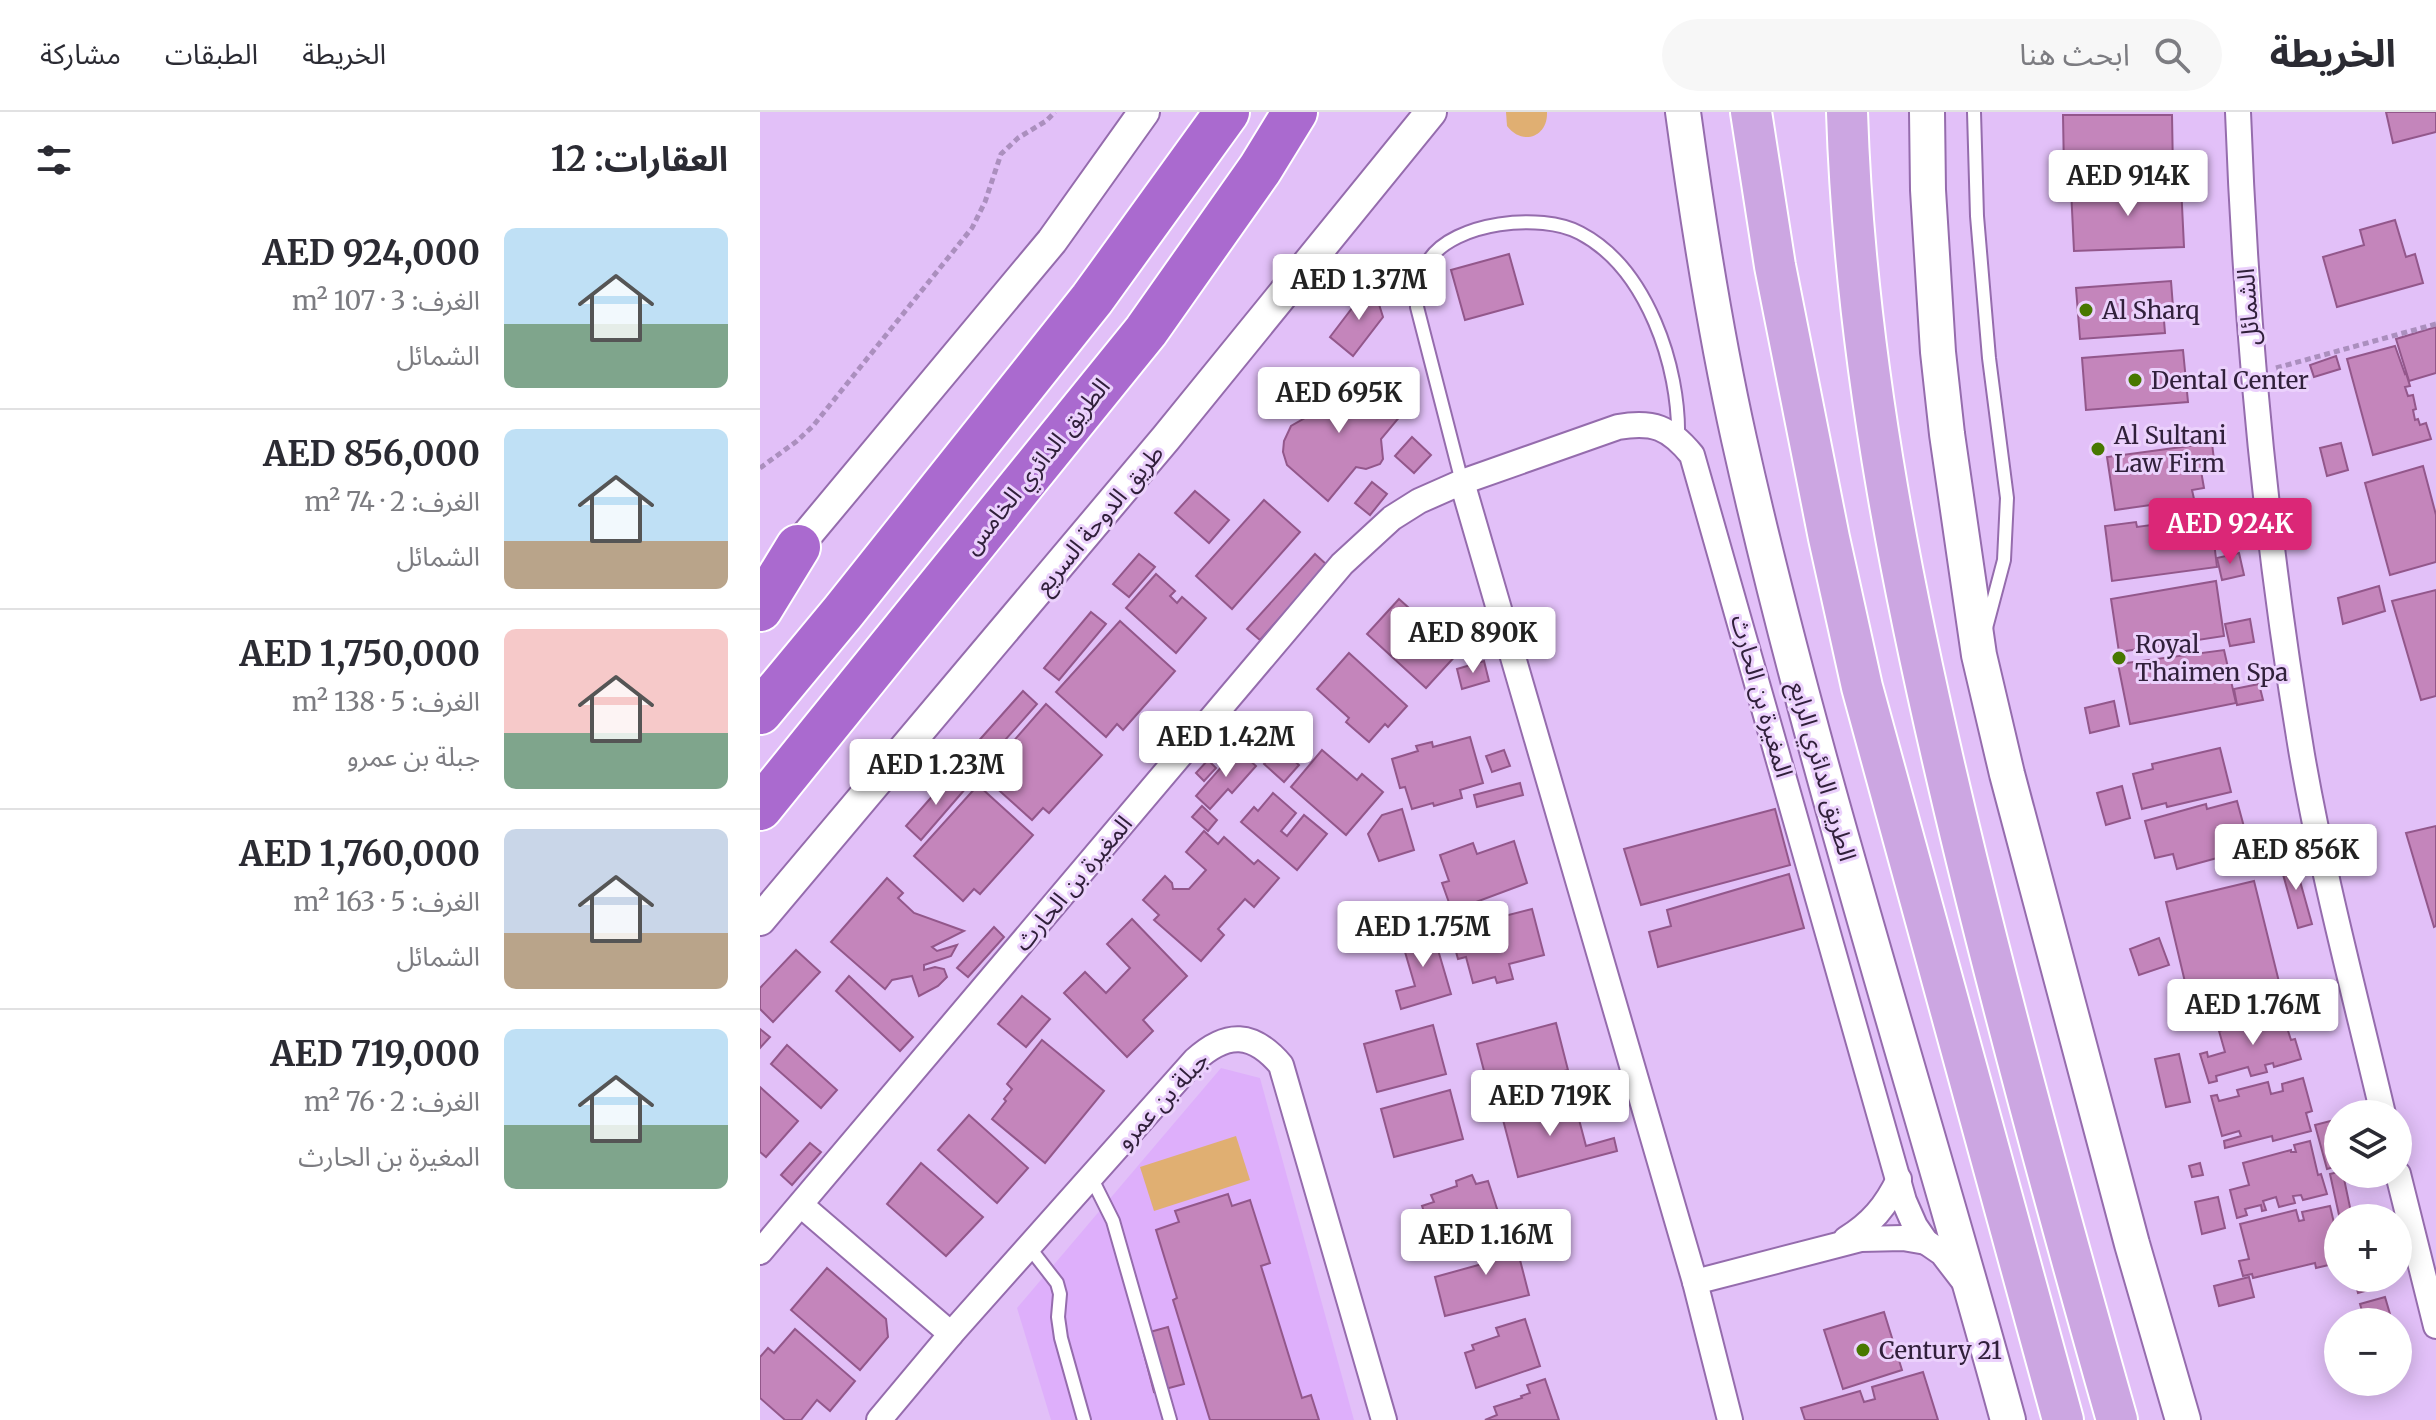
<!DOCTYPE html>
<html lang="ar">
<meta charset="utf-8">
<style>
body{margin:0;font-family:Merriweather,"Noto Sans Arabic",serif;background:#f7f7f7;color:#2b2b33;direction:rtl;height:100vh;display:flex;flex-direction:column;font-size:30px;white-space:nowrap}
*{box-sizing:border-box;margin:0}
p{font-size:26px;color:#7c7c81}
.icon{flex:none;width:44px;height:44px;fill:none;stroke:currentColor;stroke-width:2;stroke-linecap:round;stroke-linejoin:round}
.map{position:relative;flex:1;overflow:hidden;direction:ltr}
.side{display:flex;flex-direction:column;background:#fff;width:760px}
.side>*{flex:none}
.fabs{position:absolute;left:1564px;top:988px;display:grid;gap:16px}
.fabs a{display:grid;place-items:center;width:88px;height:88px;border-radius:50%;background:#fff;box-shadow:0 4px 20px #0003;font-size:40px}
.price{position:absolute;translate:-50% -68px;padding:0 18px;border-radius:8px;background:#fff;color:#222;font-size:26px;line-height:52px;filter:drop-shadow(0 2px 4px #0008)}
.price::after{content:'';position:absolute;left:50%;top:48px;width:24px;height:18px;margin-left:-12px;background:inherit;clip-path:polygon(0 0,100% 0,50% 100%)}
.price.active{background:#db2777;color:#fff}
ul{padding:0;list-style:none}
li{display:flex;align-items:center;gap:24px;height:200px;padding:0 32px}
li+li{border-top:2px solid #e1e1e2}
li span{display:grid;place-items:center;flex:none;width:224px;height:160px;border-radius:12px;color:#555}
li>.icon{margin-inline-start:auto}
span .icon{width:96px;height:96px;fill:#fffc;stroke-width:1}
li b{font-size:34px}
h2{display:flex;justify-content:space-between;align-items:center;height:96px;padding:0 32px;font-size:34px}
header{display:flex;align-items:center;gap:48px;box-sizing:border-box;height:112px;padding:0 40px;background:#fff;border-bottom:2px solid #e1e1e2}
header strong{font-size:38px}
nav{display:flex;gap:44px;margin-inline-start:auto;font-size:28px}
.search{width:560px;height:72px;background:#f7f7f7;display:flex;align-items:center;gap:20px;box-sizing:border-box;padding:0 28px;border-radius:44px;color:#7c7c81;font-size:30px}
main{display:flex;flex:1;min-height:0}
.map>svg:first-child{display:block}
.built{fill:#deaffb}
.green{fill:#e0af72}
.building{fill:#c485bb;stroke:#93578b;stroke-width:2}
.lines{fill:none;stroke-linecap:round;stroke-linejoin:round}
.service-casing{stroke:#956cad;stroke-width:16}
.minor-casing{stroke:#956cad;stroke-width:28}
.tertiary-casing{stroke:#956cad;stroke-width:34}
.secondary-casing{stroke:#956cad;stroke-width:38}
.primary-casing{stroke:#fff;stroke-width:44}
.motorway-casing{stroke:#fff;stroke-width:48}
.path{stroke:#ab8fbe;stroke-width:5;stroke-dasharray:6 4;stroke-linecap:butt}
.service{stroke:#fff;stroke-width:12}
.minor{stroke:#fff;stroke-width:24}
.tertiary{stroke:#fff;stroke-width:30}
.secondary{stroke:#fff;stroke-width:34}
.primary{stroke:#cca6e2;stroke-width:40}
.motorway{stroke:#aa6acf;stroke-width:44}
.poi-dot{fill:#477800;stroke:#ebd1fc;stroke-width:3}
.labels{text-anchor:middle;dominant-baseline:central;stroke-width:6;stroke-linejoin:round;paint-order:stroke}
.street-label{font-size:24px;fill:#31203b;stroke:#ebd1fc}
.poi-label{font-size:24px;fill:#31203b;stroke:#ebd1fc;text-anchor:start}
</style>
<header>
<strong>الخريطة</strong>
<div class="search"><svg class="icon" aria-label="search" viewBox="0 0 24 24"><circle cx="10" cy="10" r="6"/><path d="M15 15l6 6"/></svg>ابحث هنا</div>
<nav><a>الخريطة</a><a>الطبقات</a><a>مشاركة</a></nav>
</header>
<main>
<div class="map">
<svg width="1676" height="1308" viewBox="0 0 1676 1308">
<rect width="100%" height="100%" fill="#e2c0f8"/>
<polygon class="built" points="461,956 500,966 594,1308 291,1308 257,1196"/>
<g class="green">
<path d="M746 0H787C788 25 762 34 747 14Z"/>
<polygon points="476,1024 490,1068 394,1099 380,1055"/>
</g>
<g class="building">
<polygon points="1626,0 1676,0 1676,20 1633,31"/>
<polygon points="1303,3 1412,3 1413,61 1304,61"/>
<polygon points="1421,73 1424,135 1314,139 1311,77"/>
<polygon points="1635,108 1646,145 1655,142 1663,171 1577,195 1563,145 1604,133 1600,118"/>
<polygon points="749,142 763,192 705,208 691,158"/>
<polygon points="1411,169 1413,195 1403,196 1405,221 1320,227 1316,176"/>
<polygon points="612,170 623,205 593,244 570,225"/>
<polygon points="1676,215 1676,261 1649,269 1636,227"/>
<polygon points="1635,234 1645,262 1646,261 1650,274 1645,275 1648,284 1653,283 1656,297 1653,298 1655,308 1658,307 1660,313 1666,311 1671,327 1613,343 1587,247"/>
<polygon points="1423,238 1428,290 1326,298 1322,246"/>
<polygon points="1576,244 1580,257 1554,265 1550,253"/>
<polygon points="594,262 642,302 621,327 623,347 620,352 606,357 596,355 568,389 527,353 523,340 524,329 531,314 543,307 541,306 571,270 586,263"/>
<polygon points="652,325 671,343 654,361 635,344"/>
<polygon points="1452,331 1455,357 1441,359 1444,376 1432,378 1434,387 1355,398 1347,345"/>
<polygon points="1581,331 1588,358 1567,364 1560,336"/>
<polygon points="1663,354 1676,403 1676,450 1630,463 1605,371"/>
<polygon points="612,370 627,382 610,403 595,391"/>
<polygon points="435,379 469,408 449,431 415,401"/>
<polygon points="504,388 540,420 472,497 436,464"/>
<polygon points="1451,405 1457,455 1352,469 1345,414 1376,410 1377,415"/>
<polygon points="1479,441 1484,463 1462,468 1457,446"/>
<polygon points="379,442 395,455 369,485 353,472"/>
<polygon points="555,442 567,453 500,528 487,517"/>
<polygon points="396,462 415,479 410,484 417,491 422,485 446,506 416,541 366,496"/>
<polygon points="1456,469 1464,524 1359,540 1351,487"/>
<polygon points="1619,474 1625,499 1583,512 1578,486"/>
<polygon points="1676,478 1676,584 1661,588 1632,489"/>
<polygon points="639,487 670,515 677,508 696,526 690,534 698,541 666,576 607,522"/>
<polygon points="331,500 346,512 299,568 284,556"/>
<polygon points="1490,507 1494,530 1470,534 1465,512"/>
<polygon points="360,509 415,559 363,618 357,612 346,625 296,580"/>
<polygon points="1464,538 1476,591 1370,612 1358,552"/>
<polygon points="589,541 647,594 628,615 625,612 609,630 586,610 589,606 557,577"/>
<polygon points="724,549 729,569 702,577 697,557"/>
<polygon points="1499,572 1503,588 1477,593 1474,577"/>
<polygon points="263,579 277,592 230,645 215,633"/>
<polygon points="1354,589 1359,614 1330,621 1325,596"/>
<polygon points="286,592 342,643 289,701 283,696 272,708 223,664"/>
<polygon points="710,625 723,671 700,678 702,686 674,694 673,691 652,697 645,675 640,676 632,647 658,639 656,634 672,630 673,635"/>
<polygon points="519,635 539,653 524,670 504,652"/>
<polygon points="1460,636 1471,680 1407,695 1406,691 1382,697 1373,662 1393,657 1392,652"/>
<polygon points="477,637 496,654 472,681 468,677 450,697 436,684"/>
<polygon points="562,638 597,668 602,662 623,680 586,723 531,675"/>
<polygon points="744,638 750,654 732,660 726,644"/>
<polygon points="448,648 456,656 444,669 436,661"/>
<polygon points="191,663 206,676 161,728 146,714"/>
<polygon points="760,671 763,683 717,695 714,683"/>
<polygon points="218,673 273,723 220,782 214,777 203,789 154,744"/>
<polygon points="1362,674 1370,706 1346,713 1337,681"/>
<polygon points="513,681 536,701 521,719 527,724 544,703 567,722 537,758 481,710 494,695 498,699"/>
<polygon points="1477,689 1490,737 1417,757 1413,742 1395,746 1385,709 1446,692 1447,697"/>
<polygon points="442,694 457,708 448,719 432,705"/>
<polygon points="642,697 654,738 619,749 608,722 622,703"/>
<polygon points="1015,697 1030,753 881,793 864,737"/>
<polygon points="1676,714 1676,814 1674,815 1646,721"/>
<polygon points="444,719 458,732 464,725 494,752 498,748 519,766 494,795 485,787 458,817 464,823 441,849 394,808 399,803 383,788 405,764 412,771 413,777 429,777 446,758 426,740"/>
<polygon points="754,729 767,771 692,799 682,771 689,769 680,743 713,731 717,742"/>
<polygon points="1533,744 1552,812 1538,816 1519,748"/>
<polygon points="1029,762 1044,816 898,855 889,820 911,814 907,798"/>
<polygon points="127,766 143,781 138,786 154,801 204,819 172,835 177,839 197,833 191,844 164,853 164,858 175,855 184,857 187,865 178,874 159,884 152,864 132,868 125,877 71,830"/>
<polygon points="1494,769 1523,886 1434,908 1406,790"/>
<polygon points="772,797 784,843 749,852 753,867 737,871 735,865 713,871 706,845 698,847 690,818"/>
<polygon points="372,807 427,864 383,908 393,919 367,945 304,881 325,860 346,881 370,856 347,832"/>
<polygon points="671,814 691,882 641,897 636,879 655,874 640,823"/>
<polygon points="234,815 244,825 208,865 197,856"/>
<polygon points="1399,826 1409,853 1379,863 1370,837"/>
<polygon points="36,838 60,860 13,910 0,897 0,876"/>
<polygon points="89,864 153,925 140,939 76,879"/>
<polygon points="262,884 290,907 266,935 238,912"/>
<polygon points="1521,897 1531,928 1535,927 1541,947 1514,955 1513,951 1505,953 1507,960 1491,964 1488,955 1456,964 1457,969 1449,971 1440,942 1447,940 1448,945 1465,940 1459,919 1484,912 1483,908"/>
<polygon points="796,911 808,958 729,978 717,932"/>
<polygon points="673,913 686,962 617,980 604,932"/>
<polygon points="0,917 10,925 0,936"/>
<polygon points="282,928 344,979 285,1051 232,1007 246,989 244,987 252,977 247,972"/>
<polygon points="27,933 77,978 61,996 11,952"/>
<polygon points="1419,942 1430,990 1406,995 1395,947"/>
<polygon points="1543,966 1552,999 1546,1001 1551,1019 1513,1029 1512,1024 1465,1036 1464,1029 1481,1024 1479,1019 1462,1024 1451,984 1457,983 1459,989 1479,984 1477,978 1508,970 1511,982 1523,979 1522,972"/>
<polygon points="0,975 38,1009 6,1045 0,1040"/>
<polygon points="690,978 703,1027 634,1045 621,997"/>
<polygon points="813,985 826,1034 854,1026 857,1039 758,1065 742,1004"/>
<polygon points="209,1003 268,1056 237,1091 178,1038"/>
<polygon points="1578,1007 1578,1054 1567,1057 1555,1013"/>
<polygon points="1550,1029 1558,1063 1561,1062 1567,1082 1543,1088 1541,1083 1533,1084 1535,1091 1519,1095 1516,1085 1503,1089 1506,1098 1502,1099 1501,1093 1485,1097 1487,1103 1477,1106 1470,1078 1489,1073 1483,1051 1531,1038 1531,1040 1536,1040 1534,1033"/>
<polygon points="50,1031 61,1040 32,1073 21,1063"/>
<polygon points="161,1051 223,1105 186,1144 127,1092"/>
<polygon points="1440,1051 1443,1063 1432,1065 1429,1054"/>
<polygon points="1578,1060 1578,1062 1583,1062 1591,1100 1579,1103 1570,1062"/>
<polygon points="712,1063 716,1072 728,1069 740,1106 674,1128 662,1094 674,1090 671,1083 697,1074 696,1069"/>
<polygon points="468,1082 472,1094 490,1088 510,1151 501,1154 542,1286 551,1283 559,1308 450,1308 413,1188 417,1186 396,1118 419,1110 415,1099"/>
<polygon points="1458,1085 1465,1116 1442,1122 1435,1090"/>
<polygon points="1570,1094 1578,1128 1572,1129 1577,1151 1556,1156 1555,1151 1493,1166 1492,1162 1483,1164 1479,1149 1489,1147 1480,1112 1536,1098 1539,1109 1544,1108 1542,1100"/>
<polygon points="750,1109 769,1183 685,1204 675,1165 722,1152 719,1138 738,1133 733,1114"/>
<polygon points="67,1156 126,1207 128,1225 100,1258 31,1198"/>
<polygon points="1489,1165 1494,1185 1459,1194 1454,1174"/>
<polygon points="1594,1166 1620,1166 1622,1174 1598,1181"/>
<polygon points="1625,1185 1630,1202 1605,1209 1600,1192"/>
<polygon points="1124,1200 1142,1258 1083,1277 1064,1218"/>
<polygon points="765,1207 780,1254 716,1276 705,1241 714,1238 712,1233 739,1224 736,1216"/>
<polygon points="408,1215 424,1272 394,1280 379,1223"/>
<polygon points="35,1217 95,1269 70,1299 57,1288 41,1308 25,1308 0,1286 0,1245 8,1236 14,1241"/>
<polygon points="1163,1260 1178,1308 1045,1308 1041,1296 1100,1279 1104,1290 1115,1287 1112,1275"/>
<polygon points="785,1267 799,1308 725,1308 737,1303 734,1295 762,1286 761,1284 770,1281 767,1273"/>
</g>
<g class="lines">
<g class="service-casing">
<g id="service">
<polyline points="1214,0 1217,104 1229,246 1247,386 1244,448 1226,516"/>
<path d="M702 370 657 195C659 180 660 161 669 148 694 110 781 100 820 121 887 156 920 255 918 326"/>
<polyline points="331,1065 353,1109 410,1308"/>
<polyline points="269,1135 297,1171 300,1182 298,1205 301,1226 324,1308"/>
</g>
</g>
<g class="minor-casing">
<g id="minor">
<path d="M1478 0C1486 216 1506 430 1542 643 1563 764 1595 883 1623 1002"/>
<path d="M702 370 858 315C893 309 909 315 932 343L1144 1089 1155 1114 1166 1130 1182 1141 1202 1167"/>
<polyline points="1638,1062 1676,1214"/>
<polyline points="41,1093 191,1222"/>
<path d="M1086 1127C1111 1112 1126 1094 1139 1067"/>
<polyline points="0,1140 582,452 632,406 659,389 702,370 935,1170 970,1308"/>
<polyline points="935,1170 1101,1127 1143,1126 1166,1130"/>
<path d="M119 1308 191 1222 435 948C467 919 493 920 521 953L624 1308"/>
</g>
</g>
<g class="tertiary-casing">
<g id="tertiary">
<polyline points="26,448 292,129 384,0"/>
<polyline points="0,808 406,326 671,0"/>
</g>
</g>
<g class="secondary-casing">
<g id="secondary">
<path d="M923 0C938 110 955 219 979 327 1053 658 1159 981 1248 1308"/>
<polyline points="1167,0 1168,78 1178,240 1187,322 1219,543 1247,662 1372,1132 1423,1308"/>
</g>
</g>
<g class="primary-casing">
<g id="primary">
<polyline points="991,0 1015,154 1069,426 1102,575 1303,1308"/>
<path d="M1087 0C1095 254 1147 504 1207 749 1253 936 1304 1122 1357 1308"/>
</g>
</g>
<g class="motorway-casing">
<g id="motorway">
<polyline points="0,497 38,435"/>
<polyline points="0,600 83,500 332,187 467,0"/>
<polyline points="0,696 386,219 500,57 535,0"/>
</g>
</g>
<g class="path">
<polyline points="1516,256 1676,212"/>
<polyline points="0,356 37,329 53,314 212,116 225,90 241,42 258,26 286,9 295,0"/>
</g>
<use href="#service" class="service"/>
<use href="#minor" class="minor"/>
<use href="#tertiary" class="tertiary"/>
<use href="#secondary" class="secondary"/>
<use href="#primary" class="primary"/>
<use href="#motorway" class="motorway"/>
</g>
<g class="poi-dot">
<circle cx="1326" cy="198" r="8"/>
<circle cx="1375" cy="268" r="8"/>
<circle cx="1338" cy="337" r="8"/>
<circle cx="1359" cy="546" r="8"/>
<circle cx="1103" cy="1238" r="8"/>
</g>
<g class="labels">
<g class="street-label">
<text transform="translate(1488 195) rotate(-94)">الشمائل</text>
<text transform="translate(276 354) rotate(-51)">الطريق الدائري الخامس</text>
<text transform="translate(339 407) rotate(-50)">طريق الدوحة السريع</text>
<text transform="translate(1002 584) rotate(74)">المغيرة بن الحارث</text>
<text transform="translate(1063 659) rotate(74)">الطريق الدائري الرابع</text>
<text transform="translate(313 771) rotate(-50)">المغيرة بن الحارث</text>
<text transform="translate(402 988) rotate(-47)">جبلة بن عمرو</text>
</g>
<g class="poi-label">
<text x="1342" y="198">Al Sharq</text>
<text x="1391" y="268">Dental Center</text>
<text x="1354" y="323">Al Sultani<tspan x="1354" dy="28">Law Firm</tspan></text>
<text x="1375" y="532">Royal<tspan x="1375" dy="28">Thaimen Spa</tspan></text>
<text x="1119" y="1238">Century 21</text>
</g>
</g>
</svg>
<div class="fabs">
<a><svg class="icon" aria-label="layers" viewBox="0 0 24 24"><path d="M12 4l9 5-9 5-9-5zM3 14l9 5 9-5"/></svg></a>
<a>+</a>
<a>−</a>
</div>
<b class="price" style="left:1368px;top:106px">AED 914K</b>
<b class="price" style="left:599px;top:210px">AED 1.37M</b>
<b class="price" style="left:579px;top:323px">AED 695K</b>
<b class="price active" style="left:1470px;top:454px">AED 924K</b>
<b class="price" style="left:713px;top:563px">AED 890K</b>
<b class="price" style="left:466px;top:667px">AED 1.42M</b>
<b class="price" style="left:176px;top:695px">AED 1.23M</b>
<b class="price" style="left:1536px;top:780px">AED 856K</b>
<b class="price" style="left:663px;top:857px">AED 1.75M</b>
<b class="price" style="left:1493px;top:935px">AED 1.76M</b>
<b class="price" style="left:790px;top:1026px">AED 719K</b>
<b class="price" style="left:726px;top:1165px">AED 1.16M</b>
</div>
<section class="side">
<h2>العقارات: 12<svg class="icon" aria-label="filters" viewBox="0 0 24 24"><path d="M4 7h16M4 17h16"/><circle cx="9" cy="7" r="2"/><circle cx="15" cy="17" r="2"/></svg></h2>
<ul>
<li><span style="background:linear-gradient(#bfe0f5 60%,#7fa58c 0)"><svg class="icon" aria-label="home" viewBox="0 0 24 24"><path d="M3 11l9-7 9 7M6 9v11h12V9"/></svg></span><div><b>AED 924,000</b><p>الغرف: 3 · 107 m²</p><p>الشمائل</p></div></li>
<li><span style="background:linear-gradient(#bfe0f5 70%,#b9a48a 0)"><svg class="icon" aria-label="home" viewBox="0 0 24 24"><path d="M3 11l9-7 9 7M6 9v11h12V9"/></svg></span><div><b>AED 856,000</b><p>الغرف: 2 · 74 m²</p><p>الشمائل</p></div></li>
<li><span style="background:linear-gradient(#f6c9c9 65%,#7fa58c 0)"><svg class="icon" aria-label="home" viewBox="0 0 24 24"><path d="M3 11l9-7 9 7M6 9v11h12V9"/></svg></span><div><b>AED 1,750,000</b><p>الغرف: 5 · 138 m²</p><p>جبلة بن عمرو</p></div></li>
<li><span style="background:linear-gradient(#c9d6e8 65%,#b9a48a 0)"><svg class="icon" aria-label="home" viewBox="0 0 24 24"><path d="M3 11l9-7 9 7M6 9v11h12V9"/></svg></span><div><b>AED 1,760,000</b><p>الغرف: 5 · 163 m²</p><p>الشمائل</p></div></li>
<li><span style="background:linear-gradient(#bfe0f5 60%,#7fa58c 0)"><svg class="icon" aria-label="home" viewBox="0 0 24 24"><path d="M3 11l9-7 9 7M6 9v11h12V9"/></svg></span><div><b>AED 719,000</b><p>الغرف: 2 · 76 m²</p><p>المغيرة بن الحارث</p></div></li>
</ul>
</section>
</main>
